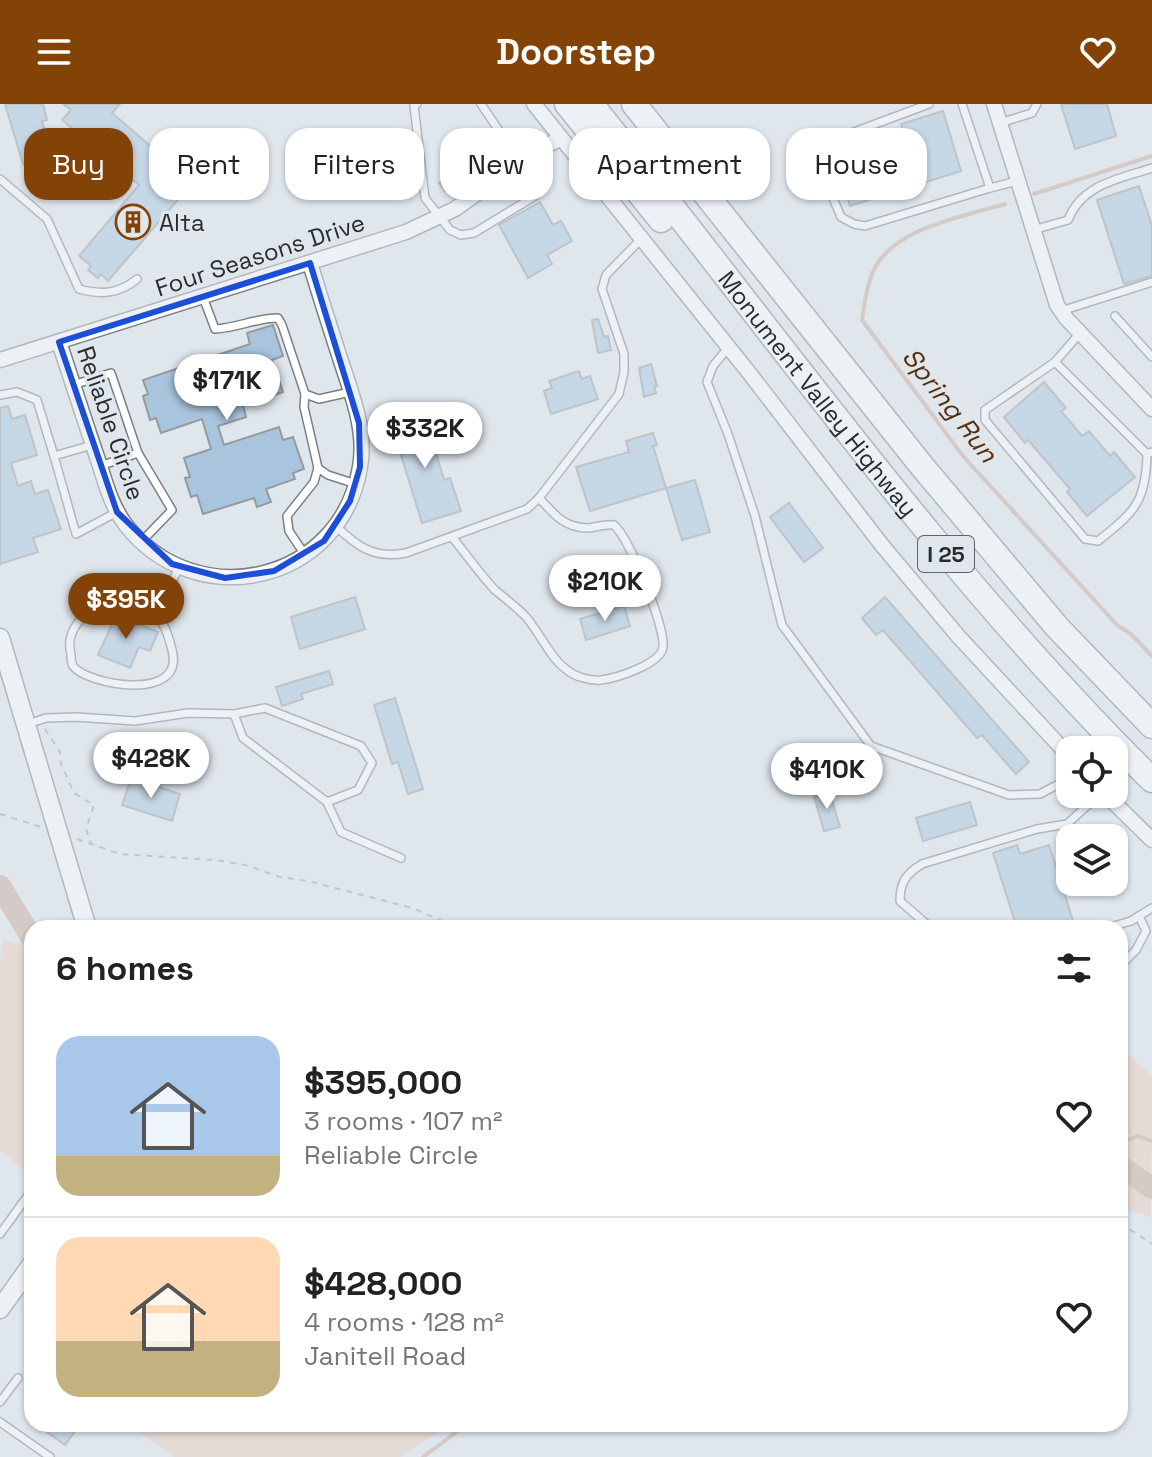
<!DOCTYPE html>
<meta charset="utf-8">
<style>
body{margin:0;font-family:"Space Grotesk",sans-serif;background:#f2f2f2;color:#222;height:100vh;display:flex;flex-direction:column;font-size:30px;white-space:nowrap}
*{box-sizing:border-box;margin:0}
p{font-size:26px;color:#767676}
.icon{flex:none;width:44px;height:44px;fill:none;stroke:currentColor;stroke-width:2;stroke-linecap:round;stroke-linejoin:round}
.map{position:relative;flex:1;overflow:hidden}
.drawer{position:absolute;left:24px;top:816px;width:1104px;height:512px;display:flex;flex-direction:column;background:#fff;border-radius:24px;box-shadow:0 2px 6px #0004}
.drawer>*{flex:none}
.top-card{position:absolute;left:24px;top:24px;width:1104px;height:72px;display:flex;gap:16px}
.controls{position:absolute;left:1056px;top:632px;display:grid;gap:16px}
.controls a{display:grid;place-items:center;width:72px;height:72px;border-radius:16px;background:#fff;box-shadow:0 2px 6px #0004;font-size:40px}
.price{position:absolute;translate:-50% -68px;padding:0 18px;border-radius:28px;background:#fff;color:#222;font-size:26px;line-height:52px;filter:drop-shadow(0 2px 4px #0008)}
.price::after{content:'';position:absolute;left:50%;top:48px;width:24px;height:18px;margin-left:-12px;background:inherit;clip-path:polygon(0 0,100% 0,50% 100%)}
.price.active{background:#834307;color:#fff}
ul{padding:0;list-style:none}
li{display:flex;align-items:center;gap:24px;height:200px;padding:0 32px}
li+li{border-top:2px solid #e0e0e0}
li span{display:grid;place-items:center;flex:none;width:224px;height:160px;border-radius:24px;color:#555}
li>.icon{margin-inline-start:auto}
span .icon{width:96px;height:96px;fill:#fffc;stroke-width:1}
li b{font-size:34px}
h2{display:flex;justify-content:space-between;align-items:center;height:96px;padding:0 32px;font-size:34px}
.pill{padding:0 28px;border-radius:24px;background:#fff;box-shadow:0 2px 6px #0004;font-size:28px;line-height:72px}
.pill.active{background:#834307;color:#fff}
header{display:flex;justify-content:space-between;align-items:center;height:104px;padding:0 32px;background:#834307;color:#fff;font-size:36px;font-weight:800}
.map>svg:first-child{display:block}
.green{fill:#ecceba}
.lines{fill:none;stroke-linecap:round;stroke-linejoin:round}
.stream{stroke:#c9ab97;stroke-width:4}
.river{stroke:#c9ab97;stroke-width:22}
.building{fill:#a9c5dd;stroke:#949ba0;stroke-width:2}
.lane-casing{stroke:#798085;stroke-width:10}
.street-casing{stroke:#798085;stroke-width:17}
.secondary-casing{stroke:#798085;stroke-width:21}
.highway-casing{stroke:#798085;stroke-width:27}
.path{stroke:#9da3a7;stroke-width:2;stroke-dasharray:6 6;stroke-linecap:butt}
.lane{stroke:#fff;stroke-width:7}
.street{stroke:#fff;stroke-width:14}
.secondary{stroke:#fff;stroke-width:18}
.highway{stroke:#fff;stroke-width:24}
.secondary-bridge-casing{stroke:#798085;stroke-width:21;stroke-linecap:butt}
.secondary-bridge{stroke:#fff;stroke-width:18}
.marked{fill:none;stroke:#1d4ed8;stroke-width:6;stroke-linejoin:round}
.labels{text-anchor:middle;dominant-baseline:central;stroke-width:6;stroke-linejoin:round;paint-order:stroke}
.shield{fill:#dfe6ec;stroke:#606467;stroke-width:2}
.shield-label{font-size:22px;font-weight:bold;fill:#292c2e}
.poi-label{font-size:24px;fill:#292c2e;stroke:#dfe6ec;text-anchor:start}
.street-label{font-size:24px;fill:#292c2e;stroke:#dfe6ec}
.water-label{font-size:26px;font-style:italic;fill:#572e0b;stroke:#dfe6ec}
</style>
<header><svg class="icon" aria-label="menu" viewBox="0 0 24 24"><path d="M4 6h16M4 12h16M4 18h16"/></svg>Doorstep<svg class="icon" aria-label="heart" viewBox="0 0 24 24"><path d="M12 20l-8-8c-3-5 5-10 8-4 3-6 11-1 8 4z"/></svg></header>
<div class="map">
<svg width="1152" height="1353" viewBox="0 0 1152 1353">
<rect width="100%" height="100%" fill="#dfe6ec"/>
<g class="green">
<polygon points="3,836 32,844 32,1073 0,1046 0,856"/>
<polygon points="1120,945 1152,971 1151,1113 1120,1103"/>
<polygon points="129,1320 451,1320 400,1353 174,1353"/>
</g>
<g class="lines">
<g class="stream">
<polyline points="1034,90 1152,52"/>
<path d="M1005 100C962 113 886 125 871 173 866 186 864 202 862 216L963 352 1117 521 1131 530 1152 552"/>
<polyline points="1120,1039 1138,1032 1152,1037"/>
<polyline points="423,1353 467,1320"/>
</g>
<g class="river">
<polyline points="0,782 32,834"/>
<polyline points="1120,1062 1152,1084"/>
</g>
</g>
<g class="building">
<polygon points="5,0 43,0 47,16 42,17 49,41 33,46 36,56 23,60"/>
<polygon points="63,0 120,0 112,9 188,74 183,80 188,84 108,177 101,170 98,174 88,166 91,162 79,152 139,81 62,16 71,6"/>
<polygon points="1061,0 1107,0 1116,32 1075,45"/>
<polygon points="943,7 961,67 850,102 837,58 906,36 901,20"/>
<polygon points="474,28 487,46 460,65 447,48"/>
<polygon points="458,65 464,74 445,87 439,79"/>
<polygon points="1139,82 1152,122 1152,172 1124,180 1097,96"/>
<polygon points="540,98 553,121 561,117 572,137 547,151 552,160 528,174 499,121"/>
<polygon points="598,215 604,233 608,232 611,246 598,249 592,216"/>
<polygon points="273,221 283,252 272,256 283,288 243,301 246,313 218,322 224,341 279,323 283,336 293,333 304,365 293,369 295,375 266,385 271,398 257,403 254,394 203,410 197,391 191,393 185,374 190,373 184,354 211,345 202,315 161,329 156,314 150,316 143,292 148,290 143,276 250,240 247,229"/>
<polygon points="651,260 657,282 654,283 656,289 644,293 639,264"/>
<polygon points="579,267 582,275 590,272 598,295 551,310 544,287 552,284 549,277"/>
<polygon points="1044,278 1066,304 1061,307 1082,332 1089,327 1110,352 1114,348 1135,373 1087,412 1067,388 1070,385 1028,336 1025,339 1004,313"/>
<polygon points="8,302 12,315 25,311 37,351 11,359 18,382 31,377 35,390 48,386 61,425 33,434 38,448 0,460 0,304"/>
<polygon points="424,309 444,376 450,374 461,407 422,419 391,319"/>
<polygon points="653,329 657,341 653,342 666,384 590,407 576,363 629,348 626,337"/>
<polygon points="695,376 710,428 682,436 666,384"/>
<polygon points="789,399 823,444 804,458 770,413"/>
<polygon points="355,493 365,525 300,545 291,513"/>
<polygon points="885,493 1029,658 1016,670 982,631 977,634 883,526 876,531 862,514"/>
<polygon points="624,502 630,522 586,536 580,515"/>
<polygon points="116,511 158,528 150,547 139,543 130,564 98,551"/>
<polygon points="329,567 333,580 301,590 303,595 282,602 276,583"/>
<polygon points="395,594 423,685 408,690 398,658 392,660 374,601"/>
<polygon points="131,674 180,690 172,717 122,701"/>
<polygon points="829,687 840,723 824,727 814,692"/>
<polygon points="970,698 977,721 923,737 916,714"/>
<polygon points="1017,741 1020,750 1049,741 1074,820 1062,824 1017,824 993,749"/>
<polygon points="36,1320 80,1320 65,1341"/>
</g>
<g class="lines">
<g class="lane-casing">
<g id="lane">
<polyline points="417,0 414,2 425,94 450,126 461,131 474,129 535,92 537,85 533,72 522,57"/>
<polyline points="481,0 502,31"/>
<polyline points="929,0 822,40 818,59 841,113 854,120 865,122 990,84"/>
<polyline points="962,0 990,84 1017,77"/>
<polyline points="1000,19 1032,9 1037,0"/>
<path d="M0 75 47 115 79 185C101 191 119 190 137 175"/>
<path d="M1033 126 1068 116C1082 80 1119 75 1152 64"/>
<path d="M203 193 215 225C237 224 256 214 278 214L282 221 305 290 319 295 350 288"/>
<polyline points="1061,207 1152,178"/>
<polyline points="1115,212 1152,253"/>
<path d="M1080 229 1055 258 985 306V316L1085 435 1098 437C1134 408 1146 399 1147 350L1152 348"/>
<polyline points="728,244 713,262 707,278 728,330 755,412 782,521 871,642 1009,691 1040,690 1070,674"/>
<polyline points="1055,258 1147,350"/>
<polyline points="73,281 111,269 138,349 100,362"/>
<polyline points="305,290 304,303 318,364 328,371 356,380"/>
<polyline points="0,291 17,288 37,296 54,352 92,341"/>
<polyline points="138,349 172,406 142,437"/>
<polyline points="54,352 76,430 117,408"/>
<path d="M336 422C357 443 375 455 406 449L527 405 539 394 619 290 624 268V250L602 185 606 171 641 135"/>
<path d="M452 433C466 450 479 469 494 485 504 494 517 503 526 513 540 529 550 554 567 566 575 573 591 577 601 576 617 574 661 560 663 543 665 522 630 435 614 421 604 420 597 423 588 424 564 424 554 410 539 394"/>
<polyline points="305,451 289,427 287,412 314,378 318,364"/>
<path d="M154 508C165 520 168 530 172 546 186 599 87 581 73 562 71 558 71 555 71 551 70 546 69 537 71 532 76 514 106 487 127 493 136 496 145 503 154 508L180 463"/>
<polyline points="28,620 46,614 76,613 135,617 188,609 234,610 265,604 361,642 372,659 358,686 327,698 243,634 234,610"/>
<polyline points="327,698 341,728 401,754"/>
<path d="M931 824 900 797C900 778 906 770 922 760L1037 725 1067 720 1100 690"/>
<polyline points="1107,824 1131,817 1152,804"/>
<polyline points="1120,862 1136,846 1146,827 1139,812"/>
<polyline points="0,1130 32,1086"/>
<polyline points="0,1298 18,1274"/>
<polyline points="0,1318 50,1353"/>
</g>
</g>
<g class="street-casing">
<g id="street">
<polyline points="534,0 750,270 881,440 958,532 1070,653"/>
<polyline points="994,0 1057,201 1066,214 1152,305"/>
<path d="M59 238C72 277 84 315 97 353 105 376 110 400 125 420 196 512 341 479 360 363 367 325 350 286 339 251 329 220 319 189 310 159"/>
<polyline points="0,256 406,128 455,105 539,45 560,35"/>
<polyline points="1105,690 1152,736"/>
</g>
</g>
<g class="secondary-casing">
<g id="secondary">
<polyline points="0,534 32,641"/>
<polyline points="0,1205 32,1160"/>
</g>
</g>
<g class="highway-casing">
<g id="highway">
<polyline points="567,0 661,116"/>
<path id="s1" d="M591 0C774 228 943 469 1152 676"/>
<polyline points="634,0 921,361 1057,523 1152,622"/>
</g>
</g>
<g class="path">
<polyline points="45,625 60,648 61,660 74,689 94,701 86,725 91,739"/>
<polyline points="0,710 41,723"/>
<polyline points="77,735 120,750 216,756 245,761 280,773 308,777 412,804 459,824"/>
<polyline points="1120,1119 1152,1140"/>
</g>
<use href="#lane" class="lane"/>
<use href="#street" class="street"/>
<use href="#secondary" class="secondary"/>
<use href="#highway" class="highway"/>
<g class="secondary-bridge-casing">
<polyline id="secondary-bridge" points="32,641 87,824"/>
</g>
<use href="#secondary-bridge" class="secondary-bridge"/>
</g>
<path d="M0 0H1152V1353H0ZM310 159 359 319 360 363 350 397 324 437 274 467 225 474 172 460 117 408 59 238Z" fill="#dfe6ec" fill-opacity=".55" fill-rule="evenodd"/>
<path class="marked" d="M310 159 359 319 360 363 350 397 324 437 274 467 225 474 172 460 117 408 59 238Z"/>
<defs>
<g id="building-ring" transform="scale(1.8)"><circle r="9.5" fill="#dfe6ec" stroke="#834307" stroke-width="1.5"/><path d="M-4-6H4V6H1V3H-1V6H-4ZM-2.5-4.3h1.7v1.8h-1.7ZM.8-4.3h1.7v1.8H.8ZM-2.5-1h1.7V.8h-1.7ZM.8-1h1.7V.8H.8Z" fill="#834307"/></g>
</defs>
<g fill-rule="evenodd">
<use href="#building-ring" x="133" y="118"/>
</g>
<g class="labels">
<rect class="shield" x="918" y="432" width="56" height="36" rx="6"/>
<g class="shield-label">
<text x="946" y="450">I 25</text>
</g>
<g class="poi-label">
<text x="159" y="118">Alta</text>
</g>
<g class="street-label">
<text transform="translate(260 151) rotate(-18)">Four Seasons Drive</text>
<text stroke="none"><textPath href="#s1" startOffset="368">Monument Valley Highway</textPath></text>
<text transform="translate(111 319) rotate(71)">Reliable Circle</text>
</g>
<g class="water-label">
<text transform="translate(950 301) rotate(52)">Spring Run</text>
</g>
</g>
</svg>
<div class="controls">
<a><svg class="icon" aria-label="locate" viewBox="0 0 24 24"><circle cx="12" cy="12" r="6"/><path d="M12 2v4M12 18v4M2 12h4M18 12h4"/></svg></a>
<a><svg class="icon" aria-label="layers" viewBox="0 0 24 24"><path d="M12 4l9 5-9 5-9-5zM3 14l9 5 9-5"/></svg></a>
</div>
<b class="price" style="left:227px;top:318px">$171K</b>
<b class="price" style="left:425px;top:366px">$332K</b>
<b class="price" style="left:605px;top:519px">$210K</b>
<b class="price active" style="left:126px;top:537px">$395K</b>
<b class="price" style="left:151px;top:696px">$428K</b>
<b class="price" style="left:827px;top:707px">$410K</b>
<div class="top-card">
<a class="pill active">Buy</a>
<a class="pill">Rent</a>
<a class="pill">Filters</a>
<a class="pill">New</a>
<a class="pill">Apartment</a>
<a class="pill">House</a>
</div>
<section class="drawer">
<h2>6 homes<svg class="icon" aria-label="filters" viewBox="0 0 24 24"><path d="M4 7h16M4 17h16"/><circle cx="9" cy="7" r="2"/><circle cx="15" cy="17" r="2"/></svg></h2>
<ul>
<li><span style="background:linear-gradient(#a9c7e8 75%,#c2b280 0)"><svg class="icon" aria-label="home" viewBox="0 0 24 24"><path d="M3 11l9-7 9 7M6 9v11h12V9"/></svg></span><div><b>$395,000</b><p>3 rooms · 107 m²</p><p>Reliable Circle</p></div><svg class="icon" aria-label="heart" viewBox="0 0 24 24"><path d="M12 20l-8-8c-3-5 5-10 8-4 3-6 11-1 8 4z"/></svg></li>
<li><span style="background:linear-gradient(#ffd9b3 65%,#c2b280 0)"><svg class="icon" aria-label="home" viewBox="0 0 24 24"><path d="M3 11l9-7 9 7M6 9v11h12V9"/></svg></span><div><b>$428,000</b><p>4 rooms · 128 m²</p><p>Janitell Road</p></div><svg class="icon" aria-label="heart" viewBox="0 0 24 24"><path d="M12 20l-8-8c-3-5 5-10 8-4 3-6 11-1 8 4z"/></svg></li>
</ul>
</section>
</div>
